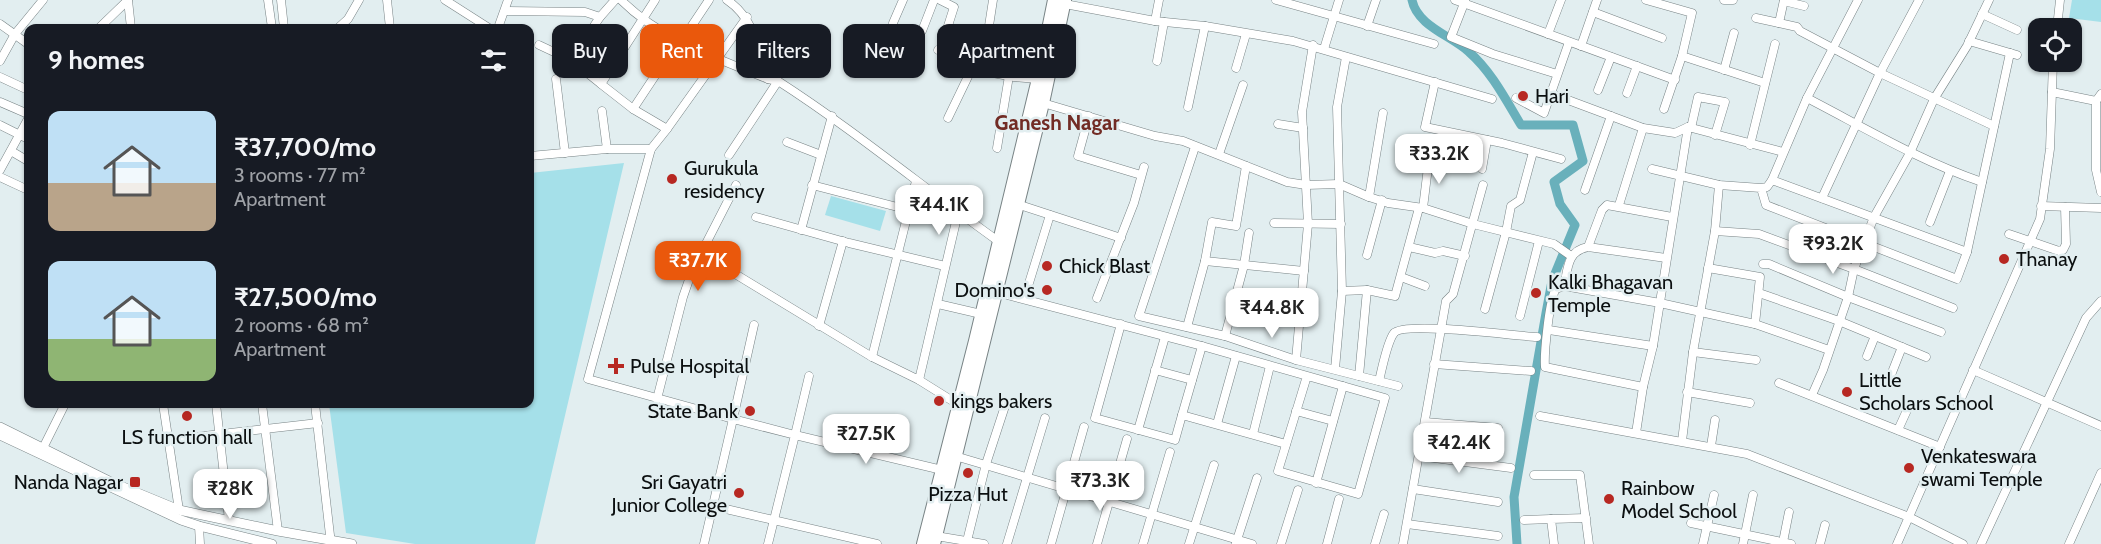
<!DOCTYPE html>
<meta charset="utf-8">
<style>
body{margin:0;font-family:Cabin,sans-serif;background:#20242c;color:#f1f3f6;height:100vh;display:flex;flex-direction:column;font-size:22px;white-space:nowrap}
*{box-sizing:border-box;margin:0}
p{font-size:20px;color:#9ea1a6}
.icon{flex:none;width:33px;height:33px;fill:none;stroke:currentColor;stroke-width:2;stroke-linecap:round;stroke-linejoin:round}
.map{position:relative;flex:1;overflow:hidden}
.details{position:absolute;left:24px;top:24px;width:510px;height:384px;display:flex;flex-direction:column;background:#171b24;border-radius:12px;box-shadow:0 2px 4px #0004}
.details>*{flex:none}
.hud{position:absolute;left:552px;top:24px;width:570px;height:54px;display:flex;gap:12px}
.tools{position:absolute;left:2028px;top:18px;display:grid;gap:12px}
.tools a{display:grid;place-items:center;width:54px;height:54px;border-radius:12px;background:#171b24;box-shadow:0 2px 4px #0004;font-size:30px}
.price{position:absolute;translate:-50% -51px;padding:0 14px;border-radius:12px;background:#fff;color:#222;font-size:20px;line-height:39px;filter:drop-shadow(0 2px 3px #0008)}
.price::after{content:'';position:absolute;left:50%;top:36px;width:18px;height:14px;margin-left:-9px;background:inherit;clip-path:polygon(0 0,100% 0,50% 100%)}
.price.current{background:#ea580c;color:#fff}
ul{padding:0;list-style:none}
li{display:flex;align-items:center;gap:18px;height:150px;padding:0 24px}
li span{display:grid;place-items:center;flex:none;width:168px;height:120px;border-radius:12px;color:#555}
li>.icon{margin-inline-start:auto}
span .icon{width:72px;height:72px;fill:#fffc;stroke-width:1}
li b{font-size:26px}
h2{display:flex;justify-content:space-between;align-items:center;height:72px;padding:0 24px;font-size:26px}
.tag{padding:0 21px;border-radius:12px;background:#171b24;box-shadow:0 2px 4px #0004;font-size:21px;line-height:54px}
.tag.current{background:#ea580c;color:#fff}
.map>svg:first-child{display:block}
.green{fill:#a5e0e9}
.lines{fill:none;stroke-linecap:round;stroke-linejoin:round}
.canal{stroke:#69b0bb;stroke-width:9}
.minor-casing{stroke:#788385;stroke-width:9}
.tertiary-casing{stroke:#788385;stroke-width:10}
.primary-casing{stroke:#788385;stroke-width:14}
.minor{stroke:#fff;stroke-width:8}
.tertiary{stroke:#fff;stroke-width:9}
.primary{stroke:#fff;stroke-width:12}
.poi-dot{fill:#b72822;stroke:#e2eef0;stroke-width:2}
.labels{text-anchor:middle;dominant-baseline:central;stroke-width:5;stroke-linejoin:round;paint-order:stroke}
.poi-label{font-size:20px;fill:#0b0f10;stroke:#e2eef0;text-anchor:start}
.neighbourhood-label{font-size:21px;font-weight:bold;fill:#722c25;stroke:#e2eef0}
</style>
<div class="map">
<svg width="2101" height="544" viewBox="0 0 2101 544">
<rect width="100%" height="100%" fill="#e2eef0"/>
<g class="green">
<polygon points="2072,0 2101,0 2101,22 2069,18"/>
<polygon points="624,163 535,544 415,544 346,533 329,404 530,404 530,173"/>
<polygon points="831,196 886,211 880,231 825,215"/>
</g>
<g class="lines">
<path class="canal" d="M1412 0C1417 26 1452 36 1469 52 1491 71 1506 100 1521 125H1573L1583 161 1554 182 1560 204 1575 225 1552 281 1546 313 1514 497 1517 544"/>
<g class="minor-casing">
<g id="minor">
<polyline points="128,0 131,28"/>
<polyline points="268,0 272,28"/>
<polyline points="281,0 284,28"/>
<polyline points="387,0 390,28"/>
<polyline points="445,0 489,28"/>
<path d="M621 0C661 40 717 58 768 79L778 81C854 130 924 188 998 241"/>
<path d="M727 0C754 18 759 49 768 79"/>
<polyline points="940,0 954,7 947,29 976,55 976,60 982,71 1014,77 1038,79"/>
<polyline points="1276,0 1434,44"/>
<polyline points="1455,0 1675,80"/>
<polyline points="1646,0 1692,13 1682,56 1664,109"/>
<polyline points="1724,0 1733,0"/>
<polyline points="1784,0 1779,23 1797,27 1800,31 1880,73 1994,126"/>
<polyline points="1465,1 1451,37 1493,54 1557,74"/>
<polyline points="1784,1 1804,6"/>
<polyline points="1065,4 1155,21 1205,26 1293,41 1492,99"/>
<polyline points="506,11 585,12 600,17"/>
<polyline points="1593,12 1662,38"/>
<polyline points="1982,14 2017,30"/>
<polyline points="1756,18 1779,23"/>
<polyline points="1155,21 1159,0"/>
<polyline points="893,23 903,0"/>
<polyline points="0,24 28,44"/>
<polyline points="1367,26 1376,0"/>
<polyline points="99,28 128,0"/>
<polyline points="338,28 348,19 359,0"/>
<polyline points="498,28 508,0"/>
<polyline points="2057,28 2060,0"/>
<polyline points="922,31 934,0"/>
<polyline points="1548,34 1561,0"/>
<polyline points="678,41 633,109 667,129 747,17"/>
<polyline points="1969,41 2017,55"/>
<polyline points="681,42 709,0"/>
<polyline points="539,45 571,60"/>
<polyline points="1581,46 1597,0"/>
<polyline points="1324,49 1339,0"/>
<polyline points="938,50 973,66"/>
<polyline points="1682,56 1765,83"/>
<polyline points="0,61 15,34 43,0"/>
<polyline points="1157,61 1164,22"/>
<polyline points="1236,68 1246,34"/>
<polyline points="1724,70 1734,33"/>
<polyline points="982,71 993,0"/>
<polyline points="0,77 28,90"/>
<polyline points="556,79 565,153"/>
<polyline points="1435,82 1425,127 1502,143 1561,159"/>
<polyline points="601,84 571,60 600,17 615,0"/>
<polyline points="1598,90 1611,57"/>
<polyline points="2052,92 2096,101"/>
<polyline points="1627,93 1637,66"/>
<polyline points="1552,94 1643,128 1675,133 1688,127 1783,152"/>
<polyline points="2101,94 2096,101 2096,170 2101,192"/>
<polyline points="1516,98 1544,113 1569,42"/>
<path d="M1807 98C1865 128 1920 161 1982 182"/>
<polyline points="0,102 28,114"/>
<polyline points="1043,103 1155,136 1183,141 1287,182 1306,185 1339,184 1369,197 1388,203 1423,208 1473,224 1554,244 1571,256"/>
<polyline points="1188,107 1205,26"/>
<polyline points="633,109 601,84 655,0"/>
<polyline points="602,111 607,149"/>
<polyline points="1089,116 1078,156 1141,175"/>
<polyline points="948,118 976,60"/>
<polyline points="1278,124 1303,128"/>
<polyline points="0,125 28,139"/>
<polyline points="1691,128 1698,97 1725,102 1715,135"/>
<polyline points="667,129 651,149 588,379 733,419 754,325"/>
<polyline points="787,142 821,155"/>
<polyline points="1750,145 1775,44"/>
<polyline points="1195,147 1139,316 1225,336 1296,360 1398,386"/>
<polyline points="997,148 1009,76"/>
<polyline points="11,151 28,161"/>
<polyline points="1219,154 1243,85"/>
<polyline points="729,155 778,81"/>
<polyline points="530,156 607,149 651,149"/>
<polyline points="1482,169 1487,140"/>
<polyline points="1652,169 1719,185 1761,188 1767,187 1772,180 1967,252 1957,279 1766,205 1761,188"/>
<polyline points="0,170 28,119"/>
<polyline points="0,177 28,190"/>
<polyline points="1772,180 1807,98 1858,0"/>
<polyline points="812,185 909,210"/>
<polyline points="1585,190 1611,116"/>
<polyline points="1369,197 1383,113"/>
<polyline points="1822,198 1880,73 1919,0"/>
<polyline points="1017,204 1121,238"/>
<polyline points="1619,205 1643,128"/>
<polyline points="2041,206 2101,208"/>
<polyline points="1423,208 1429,159"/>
<polyline points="756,217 849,243 945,266"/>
<polyline points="1930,222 1950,171"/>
<polyline points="1274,223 1341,224"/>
<polyline points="801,230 832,116"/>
<polyline points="1715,231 1759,234 1854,269 1953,308"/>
<polyline points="2009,234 2059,251 2063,250 2066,244 2065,207"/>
<polyline points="1409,247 1435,253 1443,251 1465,256"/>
<polyline points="1588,247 1602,210 1607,205 1672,217"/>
<polyline points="1967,252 2010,53"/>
<polyline points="1367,255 1382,200"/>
<polyline points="1205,261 1304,271"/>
<polyline points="1763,264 1769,264 1848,297 1941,332"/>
<polyline points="722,266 872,357 919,380 958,213"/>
<polyline points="1708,268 1760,277 1755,324"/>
<polyline points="1401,277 1425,286"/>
<polyline points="1029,283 1050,215"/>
<path d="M1564 286C1568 268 1567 251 1588 247L1666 258"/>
<polyline points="1367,290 1395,296 1419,208"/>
<polyline points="1342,291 1367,290 1359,376"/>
<polyline points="996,292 1202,346 1385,398 1358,494 1278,471 1307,376"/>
<polyline points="1759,293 1839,321 1926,357"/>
<polyline points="1097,298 1134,203 1144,167"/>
<polyline points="938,304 981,314"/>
<polyline points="1485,309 1506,232 1511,206 1520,200 1533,152"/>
<polyline points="1520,316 1539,241"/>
<polyline points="1121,324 1095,418 1175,440 1182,415 1286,444"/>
<polyline points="819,326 843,241"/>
<polyline points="1187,327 1205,261 1212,222 1236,226 1246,166"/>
<polyline points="1549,330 1653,346"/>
<polyline points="1225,336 1244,265 1249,233"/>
<polyline points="1693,352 1756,360"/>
<polyline points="1867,356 1875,336"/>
<polyline points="872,357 916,181"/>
<polyline points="1296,360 1308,224 1302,112 1313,45"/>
<polyline points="1434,364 1531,371"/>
<polyline points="1335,369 1342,291 1337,107 1346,57"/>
<polyline points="1155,370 1192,380"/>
<polyline points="1973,370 2101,426"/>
<polyline points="1891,375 1902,347"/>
<polyline points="809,376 795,435 942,470"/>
<polyline points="919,380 959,405"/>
<path d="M1379 381C1382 369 1387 342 1394 333 1404 321 1516 336 1537 337"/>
<polyline points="1779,383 1940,447"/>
<path d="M1643 387 1545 367C1544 354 1549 299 1556 289L1564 286 1660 303 1755 324 1829 350"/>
<polyline points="1687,392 1750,403"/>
<polyline points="1812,395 1823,370 1848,297 1854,269 1874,217 1910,153 1934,99 1967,46 1989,0"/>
<polyline points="657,399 683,297 692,271 736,185"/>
<polyline points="163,404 179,510"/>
<polyline points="216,404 229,520"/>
<polyline points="262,404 278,531"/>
<polyline points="315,404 331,544"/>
<polyline points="1296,411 1333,421"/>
<polyline points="1182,415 1202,346"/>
<polyline points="1540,416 1747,454 1909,517 1963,544"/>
<polyline points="1425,422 1498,428"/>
<polyline points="1217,424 1236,356"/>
<polyline points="1138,430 1165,337"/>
<polyline points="1898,430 1908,408"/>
<polyline points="1636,433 1643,387 1653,346 1688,127"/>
<polyline points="1253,434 1270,366"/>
<polyline points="169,440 318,423"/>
<polyline points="1682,441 1693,352 1715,231 1719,185"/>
<polyline points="1711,446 1715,420"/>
<polyline points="43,448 65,404"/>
<polyline points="955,456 1252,544"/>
<polyline points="1419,456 1511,468"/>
<polyline points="1534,475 1580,475 1589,544"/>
<polyline points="1316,483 1343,386"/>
<polyline points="1413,489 1498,502"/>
<polyline points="713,506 877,544"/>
<polyline points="1524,520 1551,519"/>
<polyline points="1691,523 1791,544"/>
<polyline points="1407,524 1498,536"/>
<polyline points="199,526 200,544"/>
<polyline points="936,536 984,544"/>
<polyline points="967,541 986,464 1006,403"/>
<polyline points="1783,542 1789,512"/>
<polyline points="1236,543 1257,478"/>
<polyline points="704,544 733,419 795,435 768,544"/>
<polyline points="1007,544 1045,418"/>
<polyline points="1051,544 1084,427"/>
<polyline points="1097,544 1127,439"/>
<polyline points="1143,544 1170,452"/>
<polyline points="1189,544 1214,465"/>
<polyline points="1281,544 1298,490"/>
<polyline points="1327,544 1339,499"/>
<polyline points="1375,544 1384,514"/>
<polyline points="1403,544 1446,301 1453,294 1483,185"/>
<polyline points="1554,544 1551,519 1586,518"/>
<polyline points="1703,544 1714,495"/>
<polyline points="1743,544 1753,495"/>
<polyline points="1820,544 1825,525"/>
<polyline points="1897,544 2040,219 2050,149 2053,62"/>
<polyline points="1981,544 2086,318 2101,301"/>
<polyline points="2069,544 2101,473"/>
</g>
</g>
<g class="tertiary-casing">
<g id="tertiary">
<polyline points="0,427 111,482 179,510 278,531 352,544"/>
<polyline points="0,435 181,520 199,526 272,544"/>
</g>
</g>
<g class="primary-casing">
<g id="primary">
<polyline points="923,544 975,341 1038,79 1054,0"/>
<polyline points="934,544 1043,103 1065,0"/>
</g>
</g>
<use href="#minor" class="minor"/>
<use href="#tertiary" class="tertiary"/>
<use href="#primary" class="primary"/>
</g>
<g class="poi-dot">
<circle cx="1523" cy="96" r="6"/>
<circle cx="672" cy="179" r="6"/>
<circle cx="2004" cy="259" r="6"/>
<circle cx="1047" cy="266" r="6"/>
<circle cx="1047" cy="290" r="6"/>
<circle cx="1536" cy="293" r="6"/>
<path d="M613 357h6v6h6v6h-6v6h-6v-6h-6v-6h6z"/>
<circle cx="1847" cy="392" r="6"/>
<circle cx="939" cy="401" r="6"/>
<circle cx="750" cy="411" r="6"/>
<circle cx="187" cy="416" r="6"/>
<circle cx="1909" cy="468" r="6"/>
<circle cx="968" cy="473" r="6"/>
<rect x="129" y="476" width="12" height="12" rx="3"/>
<circle cx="739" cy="493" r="6"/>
<circle cx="1609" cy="499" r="6"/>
</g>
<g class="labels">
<g class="poi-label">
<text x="1535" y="96">Hari</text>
<text x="684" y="168">Gurukula<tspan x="684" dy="23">residency</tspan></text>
<text x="2016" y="259">Thanay</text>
<text x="1059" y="266">Chick Blast</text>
<text x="1548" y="282">Kalki Bhagavan<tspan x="1548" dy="23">Temple</tspan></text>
<text x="1035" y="290" text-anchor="end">Domino's</text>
<text x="630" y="366">Pulse Hospital</text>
<text x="1859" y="380">Little<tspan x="1859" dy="23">Scholars School</tspan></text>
<text x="951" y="401">kings bakers</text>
<text x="738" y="411" text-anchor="end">State Bank</text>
<text x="187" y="437" text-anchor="middle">LS function hall</text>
<text x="1921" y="456">Venkateswara<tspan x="1921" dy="23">swami Temple</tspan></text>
<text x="123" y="482" text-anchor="end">Nanda Nagar</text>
<text x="727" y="482" text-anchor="end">Sri Gayatri<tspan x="727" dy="23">Junior College</tspan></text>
<text x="1621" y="488">Rainbow<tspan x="1621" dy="23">Model School</tspan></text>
<text x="968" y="494" text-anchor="middle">Pizza Hut</text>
</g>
<g class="neighbourhood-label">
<text x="1057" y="122">Ganesh Nagar</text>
</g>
</g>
</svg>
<div class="tools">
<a><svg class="icon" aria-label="locate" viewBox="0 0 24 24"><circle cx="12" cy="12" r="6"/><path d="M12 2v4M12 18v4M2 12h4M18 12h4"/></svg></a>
</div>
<b class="price" style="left:1439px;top:185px">₹33.2K</b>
<b class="price" style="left:939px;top:236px">₹44.1K</b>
<b class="price" style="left:1833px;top:275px">₹93.2K</b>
<b class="price current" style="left:698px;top:292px">₹37.7K</b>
<b class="price" style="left:1272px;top:339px">₹44.8K</b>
<b class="price" style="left:866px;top:465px">₹27.5K</b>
<b class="price" style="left:1459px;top:474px">₹42.4K</b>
<b class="price" style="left:1100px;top:512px">₹73.3K</b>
<b class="price" style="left:230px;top:520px">₹28K</b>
<div class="hud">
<a class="tag">Buy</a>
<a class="tag current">Rent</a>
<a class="tag">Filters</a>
<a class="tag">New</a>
<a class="tag">Apartment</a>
</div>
<section class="details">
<h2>9 homes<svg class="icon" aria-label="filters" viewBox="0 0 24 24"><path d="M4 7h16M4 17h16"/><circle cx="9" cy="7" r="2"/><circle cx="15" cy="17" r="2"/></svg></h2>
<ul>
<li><span style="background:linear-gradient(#bfe0f5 60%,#b9a48a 0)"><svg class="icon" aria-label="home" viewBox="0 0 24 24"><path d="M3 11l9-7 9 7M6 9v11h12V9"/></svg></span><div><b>₹37,700/mo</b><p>3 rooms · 77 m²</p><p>Apartment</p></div></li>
<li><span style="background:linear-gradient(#bfe0f5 65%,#8fb573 0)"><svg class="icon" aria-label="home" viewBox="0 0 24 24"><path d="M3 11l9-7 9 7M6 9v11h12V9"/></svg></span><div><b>₹27,500/mo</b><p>2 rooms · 68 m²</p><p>Apartment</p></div></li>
</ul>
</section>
</div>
